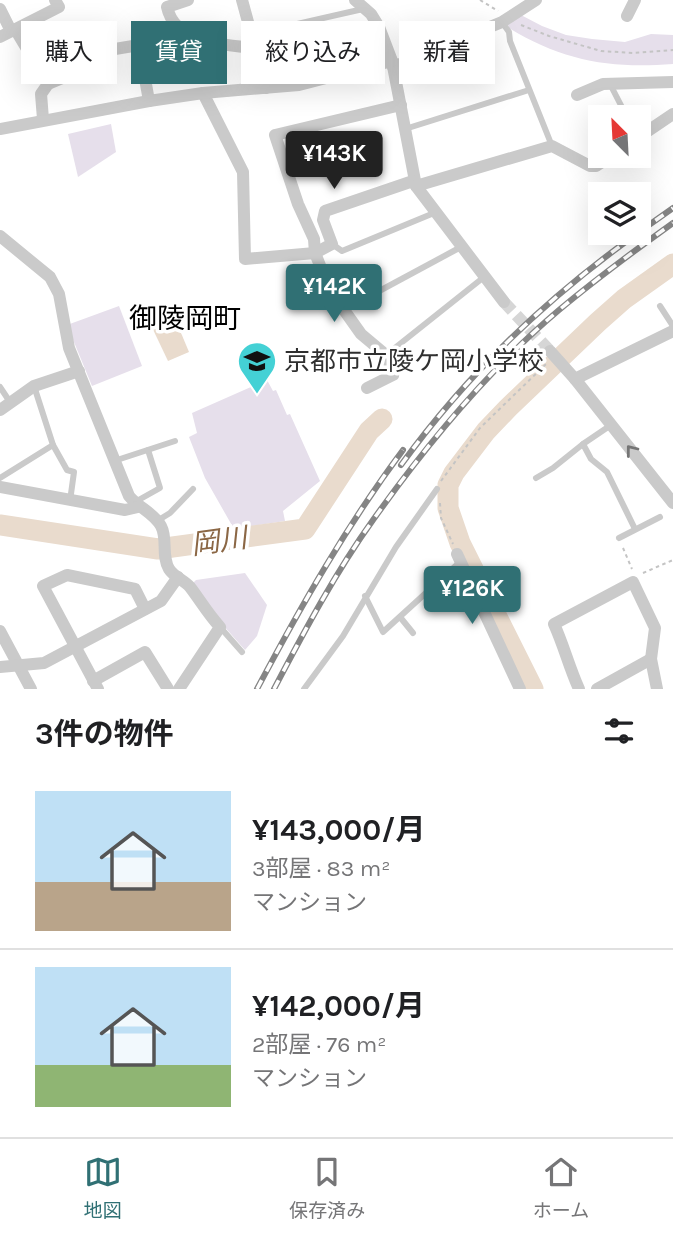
<!DOCTYPE html>
<html lang="ja">
<meta charset="utf-8">
<style>
body{margin:0;font-family:Karla,"Noto Sans JP",sans-serif;background:#f6f6f6;color:#202124;height:100vh;display:flex;flex-direction:column;font-size:26px;white-space:nowrap}
*{box-sizing:border-box;margin:0}
p{font-size:23px;color:#757577}
.icon{flex:none;width:38px;height:38px;fill:none;stroke:currentColor;stroke-width:2;stroke-linecap:round;stroke-linejoin:round}
.map{position:relative;height:689px;overflow:hidden}
.drawer{display:flex;flex-direction:column;background:#fff;flex:1}
.drawer>*{flex:none}
.guide{position:absolute;left:21px;top:21px;width:632px;height:63px;display:flex;gap:14px}
.needle{width:46px;rotate:336deg}
.controls{position:absolute;left:588px;top:105px;display:grid;gap:14px}
.controls a{display:grid;place-items:center;width:63px;height:63px;border-radius:0px;background:#fff;box-shadow:0 7px 28px #0002;font-size:35px}
.price{position:absolute;translate:-50% -60px;padding:0 16px;border-radius:7px;background:#307074;color:#fff;font-size:23px;line-height:46px;filter:drop-shadow(0 2px 4px #0008)}
.price::after{content:'';position:absolute;left:50%;top:42px;width:21px;height:16px;margin-left:-10px;background:inherit;clip-path:polygon(0 0,100% 0,50% 100%)}
.price.current{background:#222;color:#fff}
ul{padding:0;list-style:none}
li{display:flex;align-items:center;gap:21px;height:175px;padding:0 35px}
li+li{border-top:2px solid #e0e0e0}
li span{display:grid;place-items:center;flex:none;width:196px;height:140px;border-radius:0px;color:#555}
li>.icon{margin-inline-start:auto}
span .icon{width:84px;height:84px;fill:#fffc;stroke-width:1}
li b{font-size:30px}
h2{display:flex;justify-content:space-between;align-items:center;height:84px;padding:0 35px;font-size:30px}
.pill{padding:0 24px;border-radius:0px;background:#fff;box-shadow:0 7px 28px #0002;font-size:24px;line-height:63px}
.pill.current{background:#307074;color:#fff}
.tabs{display:flex;justify-content:space-around;align-items:center;height:98px;border-top:2px solid #e0e0e0;background:#fff;font-size:19px;color:#757577}
.tabs a{display:grid;justify-items:center;gap:4px}
.tabs .current{color:#307074}
.map>svg:first-child{display:block}
.green{fill:#e6dfeb}
.water{fill:#e9dbcd}
.lines{fill:none;stroke-linecap:round;stroke-linejoin:round}
.river{stroke:#e9dbcd;stroke-width:21}
.minor-tunnel{stroke:#d6d6d6;stroke-width:12;stroke-dasharray:12 6;stroke-linecap:butt}
.path{stroke:#c4c4c4;stroke-width:2;stroke-dasharray:3.5 3.5;stroke-linecap:butt}
.service{stroke:#cacaca;stroke-width:6}
.minor{stroke:#cacaca;stroke-width:12}
.rail-casing{stroke:#858585;stroke-width:6}
.rail{stroke:#fff;stroke-width:3.5;stroke-dasharray:10;stroke-linecap:butt}
.oneway{stroke:#757575}
.labels{text-anchor:middle;dominant-baseline:central;stroke-width:7;stroke-linejoin:round;paint-order:stroke}
.poi-label{font-size:26px;fill:#303030;stroke:#fff;text-anchor:start}
.neighbourhood-label{font-size:28px;fill:#000;stroke:#fff}
.water-label{font-size:28px;font-style:italic;fill:#8b6745;stroke:#fff}
</style>
<div class="map">
<svg width="673" height="689" viewBox="0 0 673 689">
<rect width="100%" height="100%" fill="#fff"/>
<g class="green">
<path d="M521 15 542 26 566 35 592 39 625 42 651 34 673 35V64C611 69 563 61 509 28L508 25Z"/>
<polygon points="111,124 116,152 78,177 68,134"/>
<polygon points="119,306 142,366 92,386 67,325"/>
<polygon points="267,380 273,391 276,390 287,415 290,414 320,481 283,511 285,521 234,529 205,478 189,437 197,433 192,413"/>
<polygon points="245,573 267,605 257,636 245,650 207,607 193,583 196,580"/>
</g>
<polygon class="water" points="171,309 189,352 168,361 148,319"/>
<g class="lines">
<g class="river">
<polyline points="0,525 158,549 305,529 369,431 382,419"/>
<polyline points="533,689 460,543 448,508 448,485 454,473 486,431 508,408 598,322 624,299 673,264"/>
</g>
<polyline class="minor-tunnel" points="504,302 550,351"/>
<g class="path">
<polyline points="480,0 498,11"/>
<polyline points="521,25 549,36 601,51 633,53 673,50"/>
<polyline points="148,38 162,25"/>
<polyline points="441,481 480,428 546,364"/>
<polyline points="440,503 441,518 453,544"/>
<polyline points="623,548 632,569"/>
<polyline points="643,573 673,560"/>
</g>
<g class="service">
<polyline points="502,22 509,32 510,41 552,146"/>
<polyline points="253,34 363,9"/>
<polyline points="610,84 627,117"/>
<polyline points="405,129 529,90"/>
<polyline points="332,244 342,251 434,213"/>
<polyline points="660,306 673,326"/>
<polyline points="344,310 461,247"/>
<polyline points="386,355 484,277"/>
<polyline points="0,387 10,402"/>
<polyline points="611,425 583,444 591,459 607,472 635,529"/>
<polyline points="53,445 67,470 74,472 70,501"/>
<polyline points="117,460 175,441"/>
<polyline points="0,478 53,445 34,386"/>
<polyline points="536,478 553,468 583,444"/>
<polyline points="135,502 160,488 148,450"/>
<polyline points="157,521 170,513 193,489"/>
<polyline points="619,538 660,517"/>
<polyline points="365,596 383,632 461,561"/>
<polyline points="400,617 413,633"/>
<polyline points="220,627 242,652"/>
<polyline points="304,689 343,636 396,547 437,489"/>
</g>
<g class="minor">
<path d="M188 0 167 7C175 44 225 45 256 48"/>
<polyline points="242,0 266,88"/>
<polyline points="355,0 371,14 379,27 392,61 416,186 504,302"/>
<polyline points="0,9 11,31"/>
<polyline points="627,16 635,0"/>
<polyline points="15,29 48,84 41,94 43,119"/>
<polyline points="0,37 59,7 55,0"/>
<polyline points="393,67 502,22 536,0"/>
<polyline points="48,84 89,67 109,50 139,45 149,101"/>
<polyline points="203,93 243,172 245,259 315,253 332,244 323,220 325,211 413,181"/>
<polyline points="577,95 603,84 673,82"/>
<polyline points="0,129 149,101 203,93 299,85 392,61"/>
<polyline points="639,137 673,114"/>
<polyline points="416,186 552,146 590,166 596,166 611,156"/>
<path d="M0 236 50 277 59 294 69 348 129 496C139 508 154 513 161 526 168 539 161 555 169 569 174 577 184 580 190 587 200 600 208 614 220 627L179 689"/>
<polyline points="550,351 575,379 673,503"/>
<polyline points="575,379 673,331"/>
<polyline points="367,388 393,375 386,355 361,334 344,310 323,273 315,253 314,239 298,204 275,135 401,105"/>
<polyline points="0,410 34,386 79,371"/>
<polyline points="0,487 125,510 138,507"/>
<polyline points="457,554 520,689"/>
<polyline points="0,631 31,689"/>
<polyline points="0,667 44,663 161,601 178,577"/>
<polyline points="93,681 145,652 168,689"/>
<polyline points="98,689 43,586 67,575 135,589 145,609"/>
<path d="M579 689C569 667 564 646 554 624L633 582 655 628 651 659 657 689"/>
<polyline points="597,689 651,659"/>
</g>
<g class="rail-casing">
<g id="rail">
<polyline points="639,232 673,208"/>
<path d="M401 465C466 375 548 297 638 233"/>
<path d="M257 689C301 606 347 525 403 450"/>
<path d="M274 689C304 632 335 573 373 520 427 444 488 370 559 310 596 279 634 251 673 223"/>
</g>
</g>
<use href="#rail" class="rail"/>
</g>
<defs><path id="oneway-chevron" d="M-2-3.5L2.5 0L-2 3.5" fill="none" stroke-width="1.6" stroke-linecap="round" stroke-linejoin="round" transform="scale(1.75)"/></defs>
<use class="oneway" href="#oneway-chevron" transform="translate(631 450) rotate(-128)"/>
<defs>
<g id="school-pin" transform="scale(2.0125)"><path d="M0 17L-7.5 6A9.5 9.5 0 1 1 7.5 6Z" fill="#44d1d5" stroke="#fff"/><path d="M0-5L7-2L0 1L-7-2ZM-4 1L0 2.5L4 1V4Q0 6-4 4Z" fill="#111"/></g>
</defs>
<g fill-rule="evenodd">
<use href="#school-pin" x="257" y="361"/>
</g>
<g class="labels">
<g class="poi-label">
<text x="284" y="361">京都市立陵ケ岡小学校</text>
</g>
<g class="neighbourhood-label">
<text x="185" y="318">御陵岡町</text>
</g>
<g class="water-label">
<text transform="translate(219 541) rotate(-8)">岡川</text>
</g>
</g>
</svg>
<div class="controls">
<a><svg class="needle" viewBox="-14 -14 28 28"><path d="M0-13l5 13h-10z" fill="#e53935"/><path d="M0 13l5-13h-10z" fill="#757577"/></svg></a>
<a><svg class="icon" aria-label="layers" viewBox="0 0 24 24"><path d="M12 4l9 5-9 5-9-5zM3 14l9 5 9-5"/></svg></a>
</div>
<b class="price current" style="left:334px;top:191px">¥143K</b>
<b class="price" style="left:334px;top:324px">¥142K</b>
<b class="price" style="left:472px;top:626px">¥126K</b>
<div class="guide">
<a class="pill">購入</a>
<a class="pill current">賃貸</a>
<a class="pill">絞り込み</a>
<a class="pill">新着</a>
</div>
</div>
<section class="drawer">
<h2>3件の物件<svg class="icon" aria-label="filters" viewBox="0 0 24 24"><path d="M4 7h16M4 17h16"/><circle cx="9" cy="7" r="2"/><circle cx="15" cy="17" r="2"/></svg></h2>
<ul>
<li><span style="background:linear-gradient(#bfe0f5 65%,#b9a48a 0)"><svg class="icon" aria-label="home" viewBox="0 0 24 24"><path d="M3 11l9-7 9 7M6 9v11h12V9"/></svg></span><div><b>¥143,000/月</b><p>3部屋 · 83 m²</p><p>マンション</p></div></li>
<li><span style="background:linear-gradient(#bfe0f5 70%,#8fb573 0)"><svg class="icon" aria-label="home" viewBox="0 0 24 24"><path d="M3 11l9-7 9 7M6 9v11h12V9"/></svg></span><div><b>¥142,000/月</b><p>2部屋 · 76 m²</p><p>マンション</p></div></li>
</ul>
</section>
<nav class="tabs">
<a class="current"><svg class="icon" aria-label="map" viewBox="0 0 24 24"><path d="M3 6l6-2 6 2 6-2v14l-6 2-6-2-6 2zM9 4v14M15 6v14"/></svg>地図</a>
<a><svg class="icon" aria-label="saved" viewBox="0 0 24 24"><path d="M7 4h10v16l-5-4-5 4z"/></svg>保存済み</a>
<a><svg class="icon" aria-label="home" viewBox="0 0 24 24"><path d="M3 11l9-7 9 7M6 9v11h12V9"/></svg>ホーム</a>
</nav>
